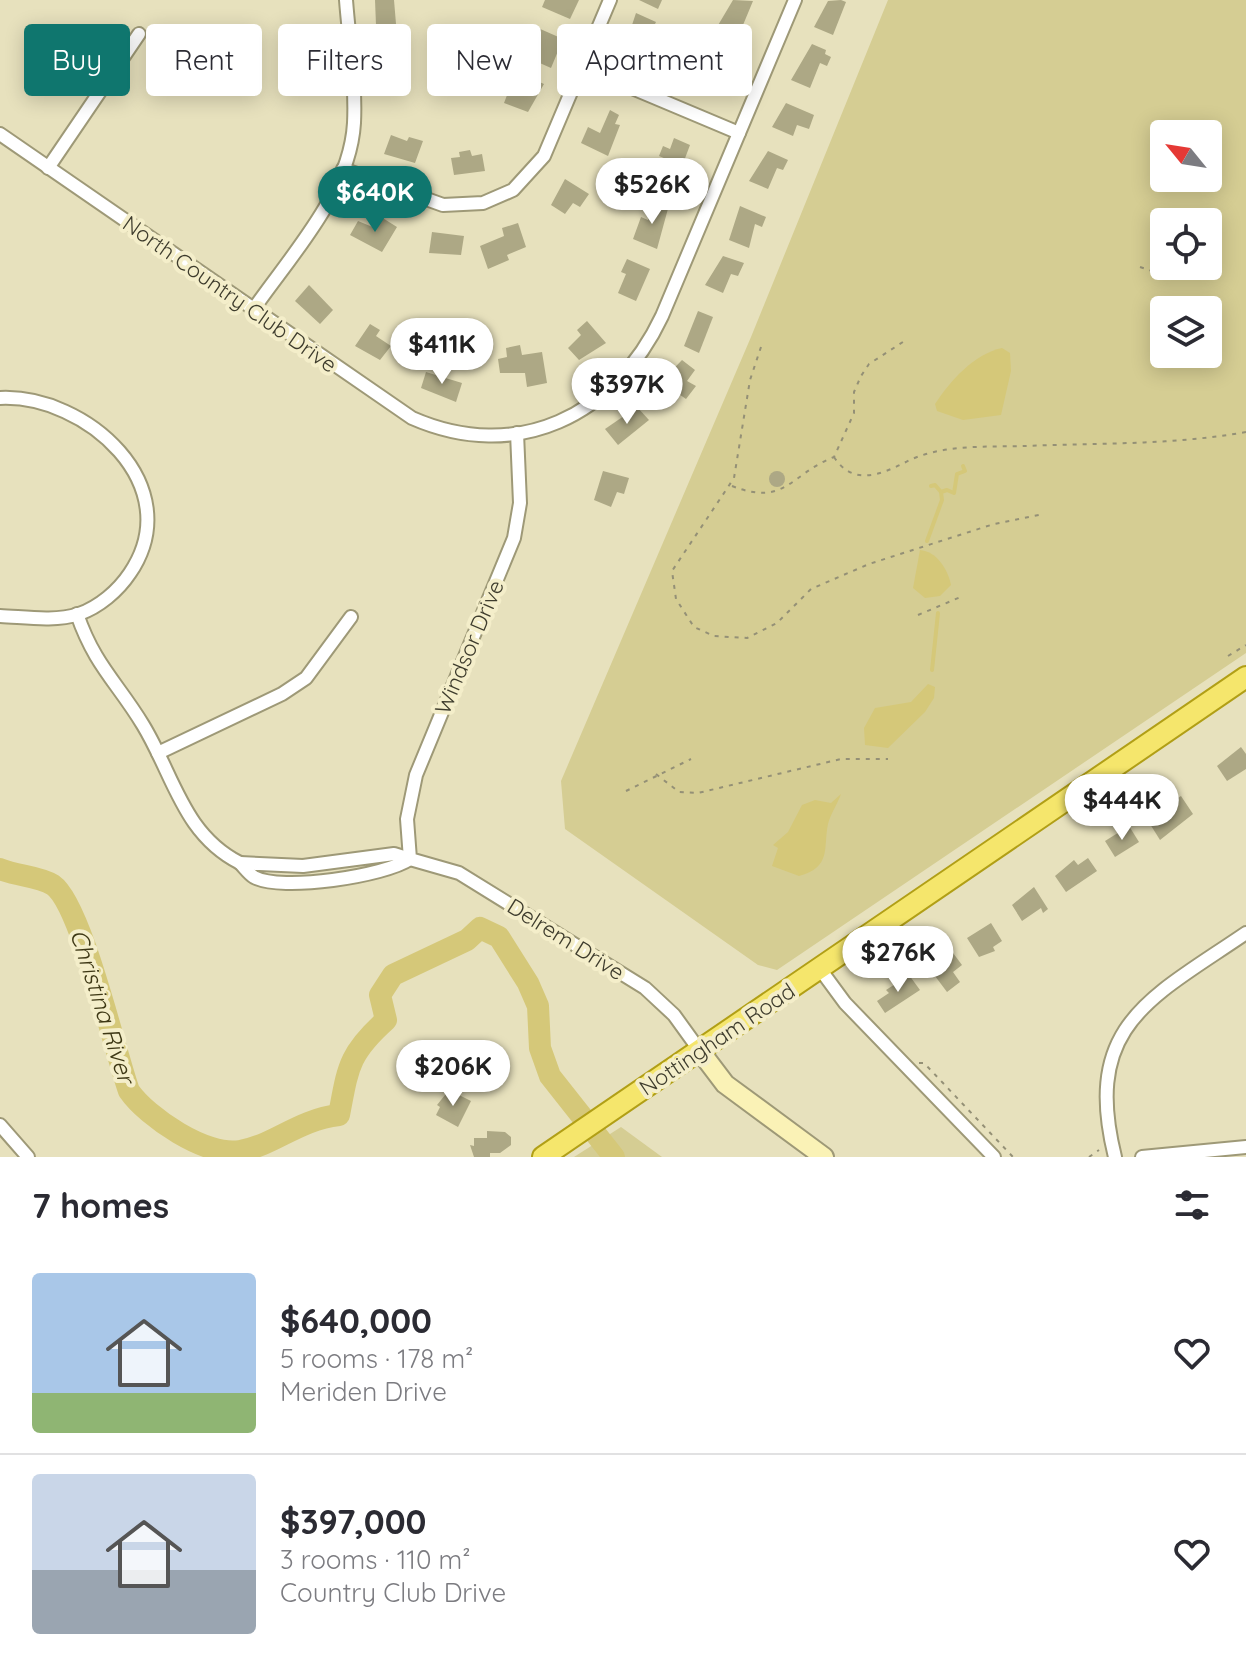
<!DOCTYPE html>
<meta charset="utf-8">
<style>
body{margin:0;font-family:Quicksand,sans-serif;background:#f2f2f3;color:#2b2b33;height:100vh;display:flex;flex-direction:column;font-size:30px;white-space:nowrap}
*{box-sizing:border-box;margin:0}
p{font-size:26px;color:#7c7c81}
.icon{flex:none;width:44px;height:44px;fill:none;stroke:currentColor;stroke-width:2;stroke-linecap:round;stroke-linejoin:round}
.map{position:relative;height:1157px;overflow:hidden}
.panel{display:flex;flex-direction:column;background:#fff;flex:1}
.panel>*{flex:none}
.banner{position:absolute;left:24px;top:24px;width:800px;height:72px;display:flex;gap:16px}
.needle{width:52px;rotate:300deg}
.fabs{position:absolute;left:1150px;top:120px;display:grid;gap:16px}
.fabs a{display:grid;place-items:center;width:72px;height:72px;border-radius:8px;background:#fff;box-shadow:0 4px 20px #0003;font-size:40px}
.price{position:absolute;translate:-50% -68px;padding:0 18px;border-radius:28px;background:#fff;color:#222;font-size:26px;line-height:52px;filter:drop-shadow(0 2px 4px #0008)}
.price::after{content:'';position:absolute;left:50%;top:48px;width:24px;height:18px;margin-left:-12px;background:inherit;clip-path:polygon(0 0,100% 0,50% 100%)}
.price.on{background:#0f766e;color:#fff}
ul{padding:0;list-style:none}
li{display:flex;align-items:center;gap:24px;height:200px;padding:0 32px}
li+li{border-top:2px solid #e1e1e2}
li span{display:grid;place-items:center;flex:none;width:224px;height:160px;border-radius:8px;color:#555}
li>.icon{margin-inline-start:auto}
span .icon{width:96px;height:96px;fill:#fffc;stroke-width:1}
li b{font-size:34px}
h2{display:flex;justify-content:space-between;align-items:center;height:96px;padding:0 32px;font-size:34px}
.chip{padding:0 28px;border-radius:8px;background:#fff;box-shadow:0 4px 20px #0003;font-size:28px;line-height:72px}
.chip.on{background:#0f766e;color:#fff}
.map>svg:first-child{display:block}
.green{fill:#d5cd93;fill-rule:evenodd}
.water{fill:#d5c879}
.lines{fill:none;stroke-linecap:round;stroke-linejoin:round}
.stream{stroke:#d5c879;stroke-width:4}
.river{stroke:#d5c879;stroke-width:22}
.building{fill:#ada885}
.street-casing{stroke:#9e9977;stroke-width:16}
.secondary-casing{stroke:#9e9977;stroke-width:22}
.primary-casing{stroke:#b19f16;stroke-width:24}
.path{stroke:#949076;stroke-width:2;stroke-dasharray:4 6;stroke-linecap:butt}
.street{stroke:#fff;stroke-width:12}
.secondary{stroke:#faf2b6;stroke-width:18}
.primary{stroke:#f5e66c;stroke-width:20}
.labels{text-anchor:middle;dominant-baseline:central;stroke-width:8;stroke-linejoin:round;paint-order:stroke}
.street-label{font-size:22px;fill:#3e3c2d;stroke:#f4eeca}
.water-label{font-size:24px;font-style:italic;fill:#3e3815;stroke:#f4eeca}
</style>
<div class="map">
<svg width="1246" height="1157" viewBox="0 0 1246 1157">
<rect width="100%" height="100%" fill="#e7e1bd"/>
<g class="green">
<path d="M888 0H1246V653L777 970 758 965 565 829 561 781 751 337ZM1164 134H1208V178H1164ZM1164 222H1208V266H1164ZM1164 310H1208V354H1164Z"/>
<polygon points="621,1127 662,1157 574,1157"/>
</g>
<g class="water">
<path d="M1002 348 1010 353 1011 371 1001 415 963 420 937 411 935 404C950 381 974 354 1002 348Z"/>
<path d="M920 550C936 551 948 569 951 585L940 596 925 598 913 588Z"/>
<polygon points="928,684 935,687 934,698 925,712 888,748 865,745 864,728 875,708 911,702"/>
<path d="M841 794C837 805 831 813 828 824 823 848 832 867 799 876L772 866 778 848 773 845 788 832 802 805 815 800 831 803Z"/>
</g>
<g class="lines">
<g class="stream">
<polyline points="931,486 935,485 941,492 947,490 954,493 957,474 965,471 963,466"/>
<polyline points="927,541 942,500 941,492"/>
<polyline points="932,670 938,613"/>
</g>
<path class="river" d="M0 869C16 876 39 876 53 885 81 904 115 1052 129 1091 147 1117 206 1157 240 1151 275 1145 297 1120 339 1115 348 1068 348 1054 386 1020L380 995 393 975 467 940 480 928 499 937 528 983 538 1006 540 1048 550 1076 614 1157"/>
</g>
<g class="building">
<polygon points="375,0 394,0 396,24 376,25"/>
<polygon points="545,0 579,0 570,19 542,7"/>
<polygon points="639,0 662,0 658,9"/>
<polygon points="733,0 753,1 743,25 750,29 744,45 714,32"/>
<polygon points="841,0 846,2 833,35 814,27 828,1"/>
<polygon points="636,13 656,22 640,55 624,49"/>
<polygon points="538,28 563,39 551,68 533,60 538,47 530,44"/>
<polygon points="712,43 724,48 720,59 735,66 722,94 694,85"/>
<polygon points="812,44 826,50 825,54 831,57 827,66 820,63 810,88 791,80"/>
<polygon points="397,54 401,83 384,84 378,57"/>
<polygon points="524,75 544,84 528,112 504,103 509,90 515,93"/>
<polygon points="786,103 814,115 809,129 797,125 793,136 772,127"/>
<polygon points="610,110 619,115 615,124 620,125 608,156 581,143 588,127 600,133"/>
<polygon points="391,135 407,141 409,137 423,141 415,163 384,154"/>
<polygon points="674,138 690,145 681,169 689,173 681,188 658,178 666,159 659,156 663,146 670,149"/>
<polygon points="470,150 472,156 482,154 485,171 454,175 451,158 460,157 459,152"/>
<polygon points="768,151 788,160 783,170 777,168 768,189 749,181"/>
<polygon points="565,179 589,194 580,207 573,203 565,214 551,205"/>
<polygon points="657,199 669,205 657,249 633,239 641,217 648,220"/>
<polygon points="740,206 766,217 762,227 755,224 749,248 729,240"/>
<polygon points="381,217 397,227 382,252 350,235 358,221 375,228"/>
<polygon points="518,223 526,247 507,255 509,260 488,269 480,246 504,236 502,228"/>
<polygon points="432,232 464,236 461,255 429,253"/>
<polygon points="723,256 744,263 738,276 731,274 723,293 705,285"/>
<polygon points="627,259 650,269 636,301 618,293 626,274 621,272"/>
<polygon points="309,285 333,310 320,324 295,301"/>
<polygon points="698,311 713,317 699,353 684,346"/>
<polygon points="587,321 606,343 579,360 568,348 581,335 577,330"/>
<polygon points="370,324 380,330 376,336 391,346 380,360 355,346"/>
<polygon points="520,345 522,355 542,352 547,383 527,387 525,373 500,373 498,359 507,357 506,348"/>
<polygon points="682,360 695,370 687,381 696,386 686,399 676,392 671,400 654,389"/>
<polygon points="426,372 462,383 456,402 421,388"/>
<polygon points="637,407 649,420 618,445 605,429"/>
<polygon points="603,471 629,478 624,494 617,492 611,507 594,500"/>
<circle cx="777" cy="479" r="8"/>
<polygon points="1241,747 1246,754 1246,769 1227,781 1217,766"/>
<polygon points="1181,796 1193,814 1160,840 1145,816 1167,799 1170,803"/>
<polygon points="1129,826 1139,842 1115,857 1105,841"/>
<polygon points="1088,858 1097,871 1066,892 1055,876 1074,860 1078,865"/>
<polygon points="1034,887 1048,909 1043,913 1041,908 1022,921 1012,905"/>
<polygon points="991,923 1002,941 993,947 995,951 979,957 967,938"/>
<polygon points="950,949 962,965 953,972 960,982 947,992 926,964"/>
<polygon points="909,975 920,990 885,1013 877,1001 889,993 886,990"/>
<polygon points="449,1090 471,1101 458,1127 436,1115 440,1107 437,1105"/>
<polygon points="487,1131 505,1132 511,1137 511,1145 500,1153 490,1153 490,1157 474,1157 470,1145 474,1146 474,1138 487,1138"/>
</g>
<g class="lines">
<g class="street-casing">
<g id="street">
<polyline points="582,67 739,133"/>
<path d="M0 134 412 418C517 464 615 416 662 316L795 0"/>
<polyline points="48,168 139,34"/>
<polyline points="343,169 443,205 483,203 513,190 544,156 610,0"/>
<path d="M253 310C291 255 350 193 354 123 356 82 349 40 346 0"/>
<path d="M0 398C86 394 189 486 130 573 118 591 99 607 79 614 54 622 25 617 0 616"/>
<polyline points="517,433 520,503 514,538 416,775 407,819 410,859 459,873 645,988 674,1015 700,1051"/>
<path d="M77 614C95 666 117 682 143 725 174 776 183 834 240 863"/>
<polyline points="158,753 282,694 306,678 351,617"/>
<path d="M394 854 410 859C385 876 281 892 254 877 249 874 244 867 240 863L303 866Z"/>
<polyline points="820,969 845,1003 994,1157"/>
<polyline points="0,1125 28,1157"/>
<path d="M1115 1157C1082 1025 1151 998 1246 933"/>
<polyline points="1142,1157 1246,1147"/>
</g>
</g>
<g class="secondary-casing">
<polyline id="secondary" points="700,1051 725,1084 824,1157"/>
</g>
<g class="primary-casing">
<polyline id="primary" points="543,1157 1246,677"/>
</g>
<g class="path">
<polyline points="1208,256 1219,252"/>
<polyline points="1140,267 1173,278 1194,266"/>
<polyline points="761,347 750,380 734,478 672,571 676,599 694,627 714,636 747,638 777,623 811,589 869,564 994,524 1044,514"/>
<path d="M834 457C852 485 878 476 904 463 938 444 987 447 1025 446 1099 443 1173 445 1246 432"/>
<path d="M732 486C786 507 790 474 834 457L854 413V392L861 376 869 364 906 340"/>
<polyline points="918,615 963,596"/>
<polyline points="1228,656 1246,645"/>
<polyline points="656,774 679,792 698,793 841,759 888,759"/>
<polyline points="626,791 691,759"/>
<polyline points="919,1063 924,1063 1013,1157"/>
<polyline points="1089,1157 1099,1150"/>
</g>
<use href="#street" class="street"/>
<use href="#secondary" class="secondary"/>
<use href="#primary" class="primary"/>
</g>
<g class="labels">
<g class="street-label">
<text transform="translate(230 294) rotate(35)">North Country Club Drive</text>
<text transform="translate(469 647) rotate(-67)">Windsor Drive</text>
<text transform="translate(566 939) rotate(32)">Delrem Drive</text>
<text transform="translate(717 1039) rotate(-34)">Nottingham Road</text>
</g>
<g class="water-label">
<text transform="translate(103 1006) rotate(72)">Christina River</text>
</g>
</g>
</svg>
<div class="fabs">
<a><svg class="needle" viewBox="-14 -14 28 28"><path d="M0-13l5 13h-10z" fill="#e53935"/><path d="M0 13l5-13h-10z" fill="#7c7c81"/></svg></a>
<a><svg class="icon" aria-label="locate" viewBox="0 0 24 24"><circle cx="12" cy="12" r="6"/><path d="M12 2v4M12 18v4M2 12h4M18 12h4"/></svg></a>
<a><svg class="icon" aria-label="layers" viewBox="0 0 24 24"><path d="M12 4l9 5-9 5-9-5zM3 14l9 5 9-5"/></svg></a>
</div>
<b class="price" style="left:652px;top:226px">$526K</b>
<b class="price on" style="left:375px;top:234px">$640K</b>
<b class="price" style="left:442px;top:386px">$411K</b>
<b class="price" style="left:627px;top:426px">$397K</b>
<b class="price" style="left:1122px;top:842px">$444K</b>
<b class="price" style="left:898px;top:994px">$276K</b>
<b class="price" style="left:453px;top:1108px">$206K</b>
<div class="banner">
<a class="chip on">Buy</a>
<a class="chip">Rent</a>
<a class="chip">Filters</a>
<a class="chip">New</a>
<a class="chip">Apartment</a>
</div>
</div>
<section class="panel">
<h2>7 homes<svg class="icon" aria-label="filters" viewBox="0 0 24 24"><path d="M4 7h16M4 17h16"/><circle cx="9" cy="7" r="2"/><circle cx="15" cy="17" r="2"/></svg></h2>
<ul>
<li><span style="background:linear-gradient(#a9c7e8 75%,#8fb573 0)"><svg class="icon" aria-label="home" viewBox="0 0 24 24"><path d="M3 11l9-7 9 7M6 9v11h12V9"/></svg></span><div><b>$640,000</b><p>5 rooms · 178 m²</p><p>Meriden Drive</p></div><svg class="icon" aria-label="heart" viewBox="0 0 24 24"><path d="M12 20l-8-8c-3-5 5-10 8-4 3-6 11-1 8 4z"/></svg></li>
<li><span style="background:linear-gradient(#c9d6e8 60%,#9aa5b1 0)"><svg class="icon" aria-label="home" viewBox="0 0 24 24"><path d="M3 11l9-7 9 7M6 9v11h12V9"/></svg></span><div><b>$397,000</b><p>3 rooms · 110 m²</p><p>Country Club Drive</p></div><svg class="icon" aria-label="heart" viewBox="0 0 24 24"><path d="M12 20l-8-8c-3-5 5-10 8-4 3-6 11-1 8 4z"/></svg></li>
</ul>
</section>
